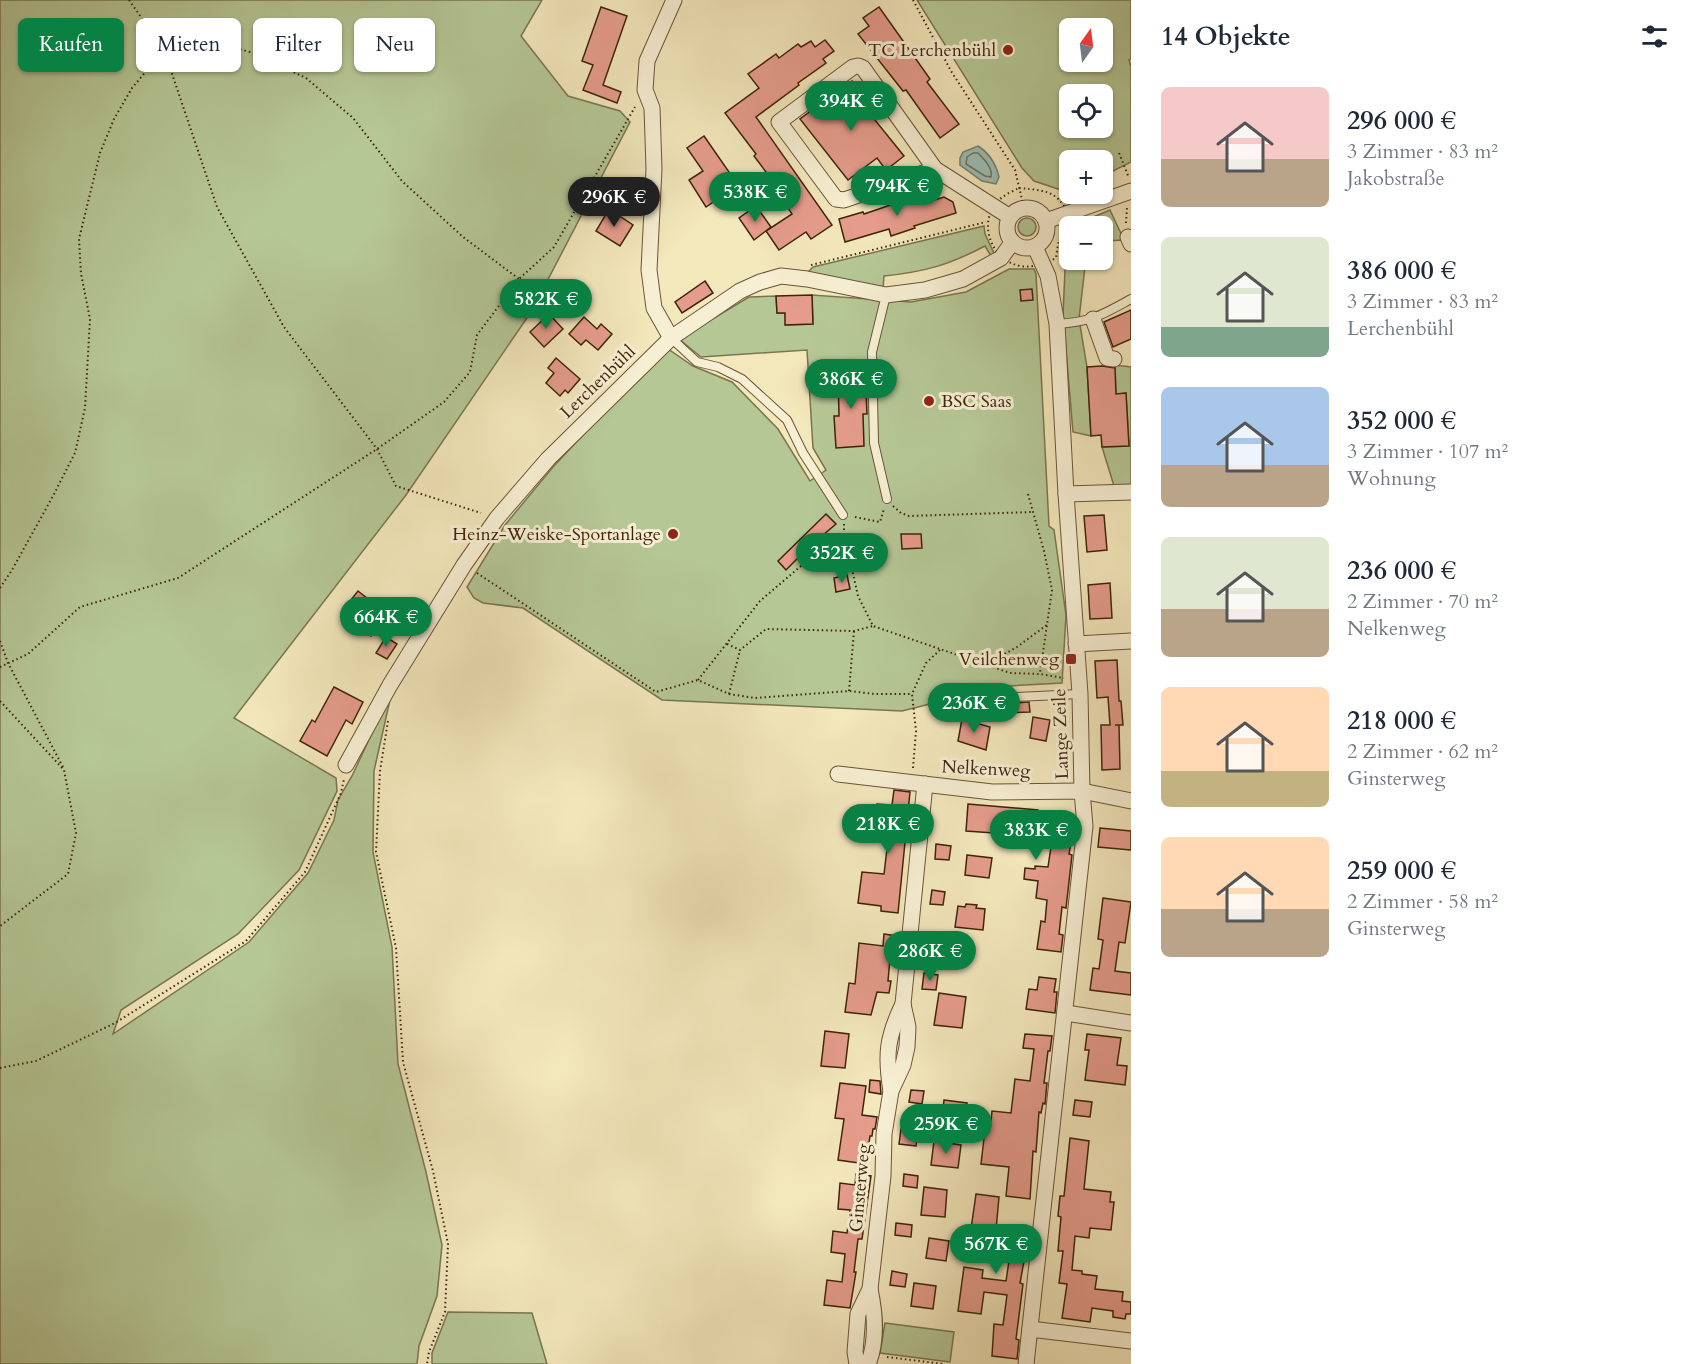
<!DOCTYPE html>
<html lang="de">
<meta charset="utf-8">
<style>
body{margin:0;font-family:Cardo,serif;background:#f6f6f7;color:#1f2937;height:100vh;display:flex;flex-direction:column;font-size:22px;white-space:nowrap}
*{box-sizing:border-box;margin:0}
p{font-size:20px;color:#747a83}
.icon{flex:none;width:33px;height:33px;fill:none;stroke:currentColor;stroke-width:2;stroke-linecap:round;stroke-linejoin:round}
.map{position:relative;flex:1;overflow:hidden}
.side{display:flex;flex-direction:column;background:#fff;width:570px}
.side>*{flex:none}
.top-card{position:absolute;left:18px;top:18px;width:570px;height:54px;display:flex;gap:12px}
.needle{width:39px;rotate:14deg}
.buttons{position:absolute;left:1059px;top:18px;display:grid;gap:12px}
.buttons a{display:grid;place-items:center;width:54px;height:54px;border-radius:9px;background:#fff;box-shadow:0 2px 4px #0004;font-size:30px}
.price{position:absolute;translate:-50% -51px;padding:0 14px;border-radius:21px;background:#0b8043;color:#fff;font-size:20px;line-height:39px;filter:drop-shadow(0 2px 3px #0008)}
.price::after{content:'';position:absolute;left:50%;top:36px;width:18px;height:14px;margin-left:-9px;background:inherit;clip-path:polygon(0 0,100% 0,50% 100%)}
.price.selected{background:#222;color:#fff}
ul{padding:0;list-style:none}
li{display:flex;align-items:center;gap:18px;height:150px;padding:0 30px}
li span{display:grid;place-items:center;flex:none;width:168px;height:120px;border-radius:9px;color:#555}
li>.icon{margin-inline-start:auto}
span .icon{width:72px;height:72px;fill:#fffc;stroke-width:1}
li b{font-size:26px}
h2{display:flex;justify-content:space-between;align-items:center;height:72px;padding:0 30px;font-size:26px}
.chip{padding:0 21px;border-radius:9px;background:#fff;box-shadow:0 2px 4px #0004;font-size:21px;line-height:54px}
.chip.selected{background:#0b8043;color:#fff}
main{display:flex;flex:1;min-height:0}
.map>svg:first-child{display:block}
.green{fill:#b5c795;stroke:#7a7550;stroke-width:1.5;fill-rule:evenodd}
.water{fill:#9cbfb5;stroke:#768171;stroke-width:1.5}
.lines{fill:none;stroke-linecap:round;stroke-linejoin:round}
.shore{stroke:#6d7160;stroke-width:1.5}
.building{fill:#e59c8c;stroke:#3e230a;stroke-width:1.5}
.lane-casing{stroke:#6b5436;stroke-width:10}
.street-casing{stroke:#6b5436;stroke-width:17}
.path{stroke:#3e230a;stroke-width:2;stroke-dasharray:1.5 3;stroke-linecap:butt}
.lane{stroke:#f7efd3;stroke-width:8}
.street{stroke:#f7efd3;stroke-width:15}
.poi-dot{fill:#8f2418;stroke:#f7efd3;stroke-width:2}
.labels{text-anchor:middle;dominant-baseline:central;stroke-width:6;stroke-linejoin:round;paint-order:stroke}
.poi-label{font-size:18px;fill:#3e230a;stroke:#f7efd3;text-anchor:end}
.street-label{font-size:18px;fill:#3e230a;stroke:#f7efd3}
</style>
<main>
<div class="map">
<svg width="1131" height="1364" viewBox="0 0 1131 1364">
<rect width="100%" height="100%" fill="#f3e7bc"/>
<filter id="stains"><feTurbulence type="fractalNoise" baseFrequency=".00333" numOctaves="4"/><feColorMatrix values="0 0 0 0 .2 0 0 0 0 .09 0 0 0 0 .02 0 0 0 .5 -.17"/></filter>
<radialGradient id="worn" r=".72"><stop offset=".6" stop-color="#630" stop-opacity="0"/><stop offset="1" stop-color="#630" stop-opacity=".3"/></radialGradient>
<g class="green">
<polygon points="0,0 542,0 521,36 568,96 620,111 630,122 531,312 406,495 234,718 336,778 337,791 299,870 238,934 121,1010 113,1034 249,942 308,873 334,820 338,800 352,776 388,699 390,700 374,771 373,852 392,947 398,1064 426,1172 442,1245 437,1296 419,1346 417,1364 0,1364"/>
<path d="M917 0H1131V59L1129 60 1131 67V162L1103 176 1102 160H1070L1069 191 1067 192 1034 181 1022 168ZM1070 28H1102V62H1070ZM1070 94H1102V128H1070Z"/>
<polygon points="1110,210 1124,240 1103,241 1102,226 1081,226 1081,222"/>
<circle cx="1027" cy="227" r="9"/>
<path d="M984 226 985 234 994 253 991 256 985 246C949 265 924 272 884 276L883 289 807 273 813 267Z"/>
<polygon points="1072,260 1088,260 1085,267 1079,319 1087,367 1091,436 1073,432 1063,315 1065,270"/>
<polygon points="1009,269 1034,269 1036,274 1049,526 1054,530 1066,615 1062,683 972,688 926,705 902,711 662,700 523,608 483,603 474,598 467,587 505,525 553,467 642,372 668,349 693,366 732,382 778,429 810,481 826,470 813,448 807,350 701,357 679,339 749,297 776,296 777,313 785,313 786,325 813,324 812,295 911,302 966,292"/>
<polygon points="1115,365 1131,367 1131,485 1114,486 1102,447 1129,446 1126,393 1116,394"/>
<polygon points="448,1312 532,1313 547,1364 432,1364 432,1353"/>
<polygon points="885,1323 954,1332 950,1362 880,1353"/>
</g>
<path class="water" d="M978 146C989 153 996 164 999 177L996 184 982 181 960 165V158L963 152Z"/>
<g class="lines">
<path class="shore" d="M973 153H978C984 159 993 168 991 177L985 176 966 164 967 157Z"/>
</g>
<g class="building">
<polygon points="601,7 627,16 603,85 621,92 617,103 583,90 593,65 582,61"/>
<polygon points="879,7 930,79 927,82 959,124 940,138 906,90 903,91 858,34 869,26 863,18"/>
<polygon points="825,40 834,51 823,59 826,63 798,83 799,85 756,117 832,225 811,239 806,232 779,250 766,231 792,214 778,193 772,197 764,186 772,180 754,156 756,154 725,113 759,88 748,74 776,54 779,58 798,44 801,47 811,41 815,47"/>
<polygon points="852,81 871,106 866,109 904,156 886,170 877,158 848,180 800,119"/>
<polygon points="704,136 738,185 706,207 689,180 703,171 687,148"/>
<polygon points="927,189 931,201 944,197 953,202 956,213 914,226 915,228 891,236 889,229 845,242 839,219 863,212 864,214 917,196 916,192"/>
<polygon points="756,206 771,227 754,240 739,218"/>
<polygon points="609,209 633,225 620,246 596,231"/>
<polygon points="705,281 713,293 682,313 675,302"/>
<polygon points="1032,289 1033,300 1021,301 1020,290"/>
<polygon points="812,295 813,324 785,325 785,313 777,313 776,296"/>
<polygon points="1131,310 1131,339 1113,347 1104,322"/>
<polygon points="549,314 563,329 544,347 530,332"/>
<polygon points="584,317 597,329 601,324 612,334 598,350 586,340 581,345 569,334"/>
<polygon points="556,358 580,379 568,393 565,390 560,396 546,383 554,373 548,368"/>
<polygon points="1102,366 1115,368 1116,394 1126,393 1129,446 1102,447 1101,435 1091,436 1087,367"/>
<polygon points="865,372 867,414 863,414 864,446 836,448 834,416 839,416 838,373"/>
<polygon points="826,514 836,524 823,535 822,534 786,570 778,561"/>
<polygon points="1104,515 1107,550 1087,552 1084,516"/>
<polygon points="901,534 921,534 922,548 902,549"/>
<polygon points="872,536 878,561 861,566 854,541"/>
<polygon points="847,575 850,589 836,592 834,578"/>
<polygon points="1110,583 1112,618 1090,619 1088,585"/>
<polygon points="358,591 368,599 362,607 381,621 371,636 345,618 352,609 347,605"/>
<polygon points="386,637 397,644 387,659 376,653"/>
<polygon points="1117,660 1119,701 1121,701 1123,725 1115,725 1119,725 1120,769 1102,770 1101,725 1110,725 1108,697 1097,698 1095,661"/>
<polygon points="334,687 363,702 352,724 346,720 327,756 300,741 312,720 315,722"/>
<polygon points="1029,702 1030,712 1005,713 1005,704"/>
<polygon points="1033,717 1050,720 1046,741 1030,738"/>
<polygon points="962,719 990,727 986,750 958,741"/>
<polygon points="894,790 910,792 898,913 881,911 881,906 858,903 862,872 884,874 888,840 873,838 877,804 892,805"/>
<polygon points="968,804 1038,810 1038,815 1071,819 1068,842 1071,843 1069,854 1072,855 1066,908 1062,907 1059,934 1063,935 1061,952 1037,949 1041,921 1045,922 1047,900 1036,898 1038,881 1024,879 1025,868 1035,869 1035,866 1048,867 1053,833 1049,833 1049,831 995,825 994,833 966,831"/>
<polygon points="1100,828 1131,831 1131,850 1098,847"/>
<polygon points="936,844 951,846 949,860 935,859"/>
<polygon points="967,855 992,858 989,878 965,875"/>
<polygon points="932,890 945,892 943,905 930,904"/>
<polygon points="1103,898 1131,902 1125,943 1119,942 1115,971 1131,973 1131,995 1090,990 1093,968 1099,969 1103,940 1098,939"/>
<polygon points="966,904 977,905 976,908 985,909 983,930 955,927 958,906 965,907"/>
<polygon points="884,934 897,936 895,948 891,948 888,981 891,981 889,993 877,992 871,1015 845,1012 849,983 855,984 859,943 883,946"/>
<polygon points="924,973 938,975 936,990 922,989"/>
<polygon points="1039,977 1056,979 1054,992 1057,992 1055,1013 1026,1009 1029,989 1037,990"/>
<polygon points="939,993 966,997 962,1028 934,1025"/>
<polygon points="825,1031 849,1034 845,1068 821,1066"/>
<polygon points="1025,1034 1052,1036 1050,1051 1048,1051 1044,1083 1047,1083 1045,1104 1043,1103 1041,1113 1039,1112 1036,1152 1033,1151 1030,1199 1006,1196 1009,1167 981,1164 986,1121 991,1121 992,1111 1011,1113 1015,1079 1030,1081 1034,1049 1023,1048"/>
<polygon points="1087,1034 1121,1038 1117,1065 1127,1066 1125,1085 1085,1080 1089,1050 1085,1050"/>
<polygon points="870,1080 880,1081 881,1094 869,1092"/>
<polygon points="840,1083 866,1086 862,1115 877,1117 875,1129 873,1129 872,1136 870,1136 866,1164 838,1160 844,1119 835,1118"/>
<polygon points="911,1090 924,1091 922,1104 909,1102"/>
<polygon points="944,1100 967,1103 965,1123 942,1120"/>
<polygon points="1075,1100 1092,1102 1090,1117 1073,1115"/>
<polygon points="901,1129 918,1131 916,1146 899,1144"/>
<polygon points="1070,1138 1089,1141 1084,1189 1111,1192 1110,1202 1114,1202 1111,1230 1090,1228 1089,1238 1075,1236 1072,1270 1082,1271 1082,1274 1097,1276 1095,1289 1123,1292 1122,1301 1131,1302 1131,1314 1126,1314 1125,1319 1113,1317 1113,1311 1092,1308 1090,1322 1062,1318 1067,1284 1059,1283 1063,1251 1058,1251 1061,1217 1058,1216 1060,1196 1064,1196"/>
<polygon points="934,1141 961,1145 958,1168 931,1165"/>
<polygon points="856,1174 871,1176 862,1239 858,1239 854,1272 856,1272 850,1308 824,1305 827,1280 842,1282 845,1254 831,1252 833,1231 847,1233 850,1210 838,1209 840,1183 855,1185"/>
<polygon points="904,1174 918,1176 917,1188 903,1186"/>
<polygon points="924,1187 947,1190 945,1217 921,1215"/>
<polygon points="976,1194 999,1197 996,1230 1029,1234 1020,1283 1023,1284 1016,1339 1019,1340 1017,1359 992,1356 994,1324 1003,1325 1007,1295 984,1292 981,1314 958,1311 964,1267 983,1270 982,1278 1006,1281 1010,1254 1008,1254 1008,1251 987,1249 988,1246 969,1243"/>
<polygon points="896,1223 912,1225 911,1237 895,1235"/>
<polygon points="929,1238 949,1241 946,1261 926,1258"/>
<polygon points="892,1271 907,1274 905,1287 890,1285"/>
<polygon points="914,1283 936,1286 933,1309 911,1306"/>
</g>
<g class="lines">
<g class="lane-casing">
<g id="lane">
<polyline points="886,295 872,352 874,443 887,499"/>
<path d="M1057 324C1091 322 1102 315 1131 299"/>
<polyline points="671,338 697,362 718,367 742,379 787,420 803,453 843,515"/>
<polyline points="985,714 995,698 1080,694"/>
</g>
</g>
<g class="street-casing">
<g id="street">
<polyline points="935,169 844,200 836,199 779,122 853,67 858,66 863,68 935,169 1010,217"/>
<circle cx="1027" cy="228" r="20"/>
<polyline points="1046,221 1131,191"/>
<polyline points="1128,237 1131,244"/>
<polyline points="1093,319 1107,358 1114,359"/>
<polyline points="671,338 654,308 649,270 654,169 652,108 645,90 647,61 674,0"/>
<polyline points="1066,494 1131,492"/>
<polyline points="1076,644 1131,641"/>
<polyline points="346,765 390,685 464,565 497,518 548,459 671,338 740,291 760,282 781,276 807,279 886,295 925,290 963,279 1001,258 1012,243"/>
<polyline points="838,774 992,792 1082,791 1131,801"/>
<polyline points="1066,1013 1131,1023"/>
<path d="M891 1091C885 1055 887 1037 903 1004"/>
<polyline points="1030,1329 1131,1341"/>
<polyline points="857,1364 855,1352 858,1314 870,1289 883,1176 884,1134 891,1091 903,1065 907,1047 908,1027 903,1004 925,784"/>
<path d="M868 1364C878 1340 875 1313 870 1289"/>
<polyline points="1026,1364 1085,826 1082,791 1080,694 1066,494 1057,324 1048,276 1035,247"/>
</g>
</g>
<g class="path">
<polyline points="129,0 164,50 217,207 284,327 377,449 396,486 481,513"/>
<polyline points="913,0 951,71 1015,170 1024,208"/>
<polyline points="1119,153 1129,178"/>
<path d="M1019 188C1052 191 1059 192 1073 223 1059 232 1058 243 1056 258 1044 264 1033 268 1020 266 990 260 977 221 999 200 1004 195 1013 191 1019 188Z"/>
<polyline points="1126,223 1127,207"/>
<polyline points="811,265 986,222"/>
<polyline points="1028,494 1044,551 1052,590 1040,673"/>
<polyline points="893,506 901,513 909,516 1033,512"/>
<polyline points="855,517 880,522 884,509"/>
<polyline points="844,524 844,534 858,596 873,626 1010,673 1040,674 1064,678"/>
<polyline points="477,573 656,692 698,680 729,694 755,698 849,691 875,694 912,694"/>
<polyline points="0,588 12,570 53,496 75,453 85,408 90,319 81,274 79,239 100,153 114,119 132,88 164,50 177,41 209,41 250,52 306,78 353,118 402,181 463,237 519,279"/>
<polyline points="0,641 8,663 63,767"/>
<polyline points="727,644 740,650 766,629 854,631 873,626"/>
<polyline points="985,665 1017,647 1048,624"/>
<polyline points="0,667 28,654 80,607 178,578 377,449 444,402 470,372 477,335 519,279 554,247 635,107"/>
<polyline points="698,680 760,601 801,566 844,534"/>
<polyline points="849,691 854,631"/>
<polyline points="729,694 740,650"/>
<polyline points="0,701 64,770 76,833 68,874 0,926"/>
<polyline points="388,721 380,771 376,852 396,948 403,1062 433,1171 448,1244 445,1312 429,1352 427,1364"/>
<polyline points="913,768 916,731 912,694 926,663 940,650"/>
<polyline points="0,1068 36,1061 115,1023 246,941 305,872 341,793 344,779"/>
<polyline points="887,1357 944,1364"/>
</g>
<use href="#lane" class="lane"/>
<use href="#street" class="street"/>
</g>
<g class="poi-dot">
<circle cx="1008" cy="50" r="6"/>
<circle cx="929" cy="401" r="6"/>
<circle cx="673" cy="534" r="6"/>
<rect x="1065" y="653" width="12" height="12" rx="3"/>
</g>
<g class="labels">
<g class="poi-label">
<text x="996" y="50">TC Lerchenbühl</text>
<text x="941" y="401" text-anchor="start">BSC Saas</text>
<text x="661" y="534">Heinz-Weiske-Sportanlage</text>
<text x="1059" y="659">Veilchenweg</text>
</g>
<g class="street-label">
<text transform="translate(598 382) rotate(-44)">Lerchenbühl</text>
<text transform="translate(1061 734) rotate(-92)">Lange Zeile</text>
<text transform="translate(986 769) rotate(3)">Nelkenweg</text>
<text transform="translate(860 1188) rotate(-85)">Ginsterweg</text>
</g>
</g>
<rect width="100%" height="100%" filter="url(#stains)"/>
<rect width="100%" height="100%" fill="url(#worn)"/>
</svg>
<div class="buttons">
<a><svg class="needle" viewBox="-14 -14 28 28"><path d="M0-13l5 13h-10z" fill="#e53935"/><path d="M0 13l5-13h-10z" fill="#747a83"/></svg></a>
<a><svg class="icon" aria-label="locate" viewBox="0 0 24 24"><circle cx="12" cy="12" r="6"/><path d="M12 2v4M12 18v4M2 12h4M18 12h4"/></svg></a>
<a>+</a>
<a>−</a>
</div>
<b class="price" style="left:851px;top:132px">394K €</b>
<b class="price" style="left:897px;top:217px">794K €</b>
<b class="price" style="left:755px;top:223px">538K €</b>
<b class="price selected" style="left:614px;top:228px">296K €</b>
<b class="price" style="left:546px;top:330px">582K €</b>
<b class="price" style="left:851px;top:410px">386K €</b>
<b class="price" style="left:842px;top:584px">352K €</b>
<b class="price" style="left:386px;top:648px">664K €</b>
<b class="price" style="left:974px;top:734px">236K €</b>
<b class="price" style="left:888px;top:855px">218K €</b>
<b class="price" style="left:1036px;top:861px">383K €</b>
<b class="price" style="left:930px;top:982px">286K €</b>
<b class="price" style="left:946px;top:1155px">259K €</b>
<b class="price" style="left:996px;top:1275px">567K €</b>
<div class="top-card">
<a class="chip selected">Kaufen</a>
<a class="chip">Mieten</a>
<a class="chip">Filter</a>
<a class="chip">Neu</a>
</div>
</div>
<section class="side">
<h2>14 Objekte<svg class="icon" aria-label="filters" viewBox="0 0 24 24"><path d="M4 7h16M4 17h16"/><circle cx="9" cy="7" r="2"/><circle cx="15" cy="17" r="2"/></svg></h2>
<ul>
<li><span style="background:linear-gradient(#f6c9c9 60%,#b9a48a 0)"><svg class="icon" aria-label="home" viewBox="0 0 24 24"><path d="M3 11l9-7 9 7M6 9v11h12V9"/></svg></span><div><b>296 000 €</b><p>3 Zimmer · 83 m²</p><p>Jakobstraße</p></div></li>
<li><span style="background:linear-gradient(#dfe7d0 75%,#7fa58c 0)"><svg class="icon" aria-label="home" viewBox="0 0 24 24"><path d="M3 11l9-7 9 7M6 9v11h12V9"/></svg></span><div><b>386 000 €</b><p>3 Zimmer · 83 m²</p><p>Lerchenbühl</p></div></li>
<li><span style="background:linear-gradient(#a9c7e8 65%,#b9a48a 0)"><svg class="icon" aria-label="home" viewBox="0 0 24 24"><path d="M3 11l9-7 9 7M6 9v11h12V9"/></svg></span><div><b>352 000 €</b><p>3 Zimmer · 107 m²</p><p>Wohnung</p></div></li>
<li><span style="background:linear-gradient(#dfe7d0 60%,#b9a48a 0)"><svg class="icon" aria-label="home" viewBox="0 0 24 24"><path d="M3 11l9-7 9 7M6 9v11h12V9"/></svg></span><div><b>236 000 €</b><p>2 Zimmer · 70 m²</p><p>Nelkenweg</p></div></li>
<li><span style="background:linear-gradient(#ffd9b3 70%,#c2b280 0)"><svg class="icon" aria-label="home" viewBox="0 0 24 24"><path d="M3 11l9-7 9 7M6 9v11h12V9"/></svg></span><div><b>218 000 €</b><p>2 Zimmer · 62 m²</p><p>Ginsterweg</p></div></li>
<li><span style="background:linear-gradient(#ffd9b3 60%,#b9a48a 0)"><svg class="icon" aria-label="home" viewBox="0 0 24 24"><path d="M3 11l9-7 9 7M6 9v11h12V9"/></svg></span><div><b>259 000 €</b><p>2 Zimmer · 58 m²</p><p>Ginsterweg</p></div></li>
</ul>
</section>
</main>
